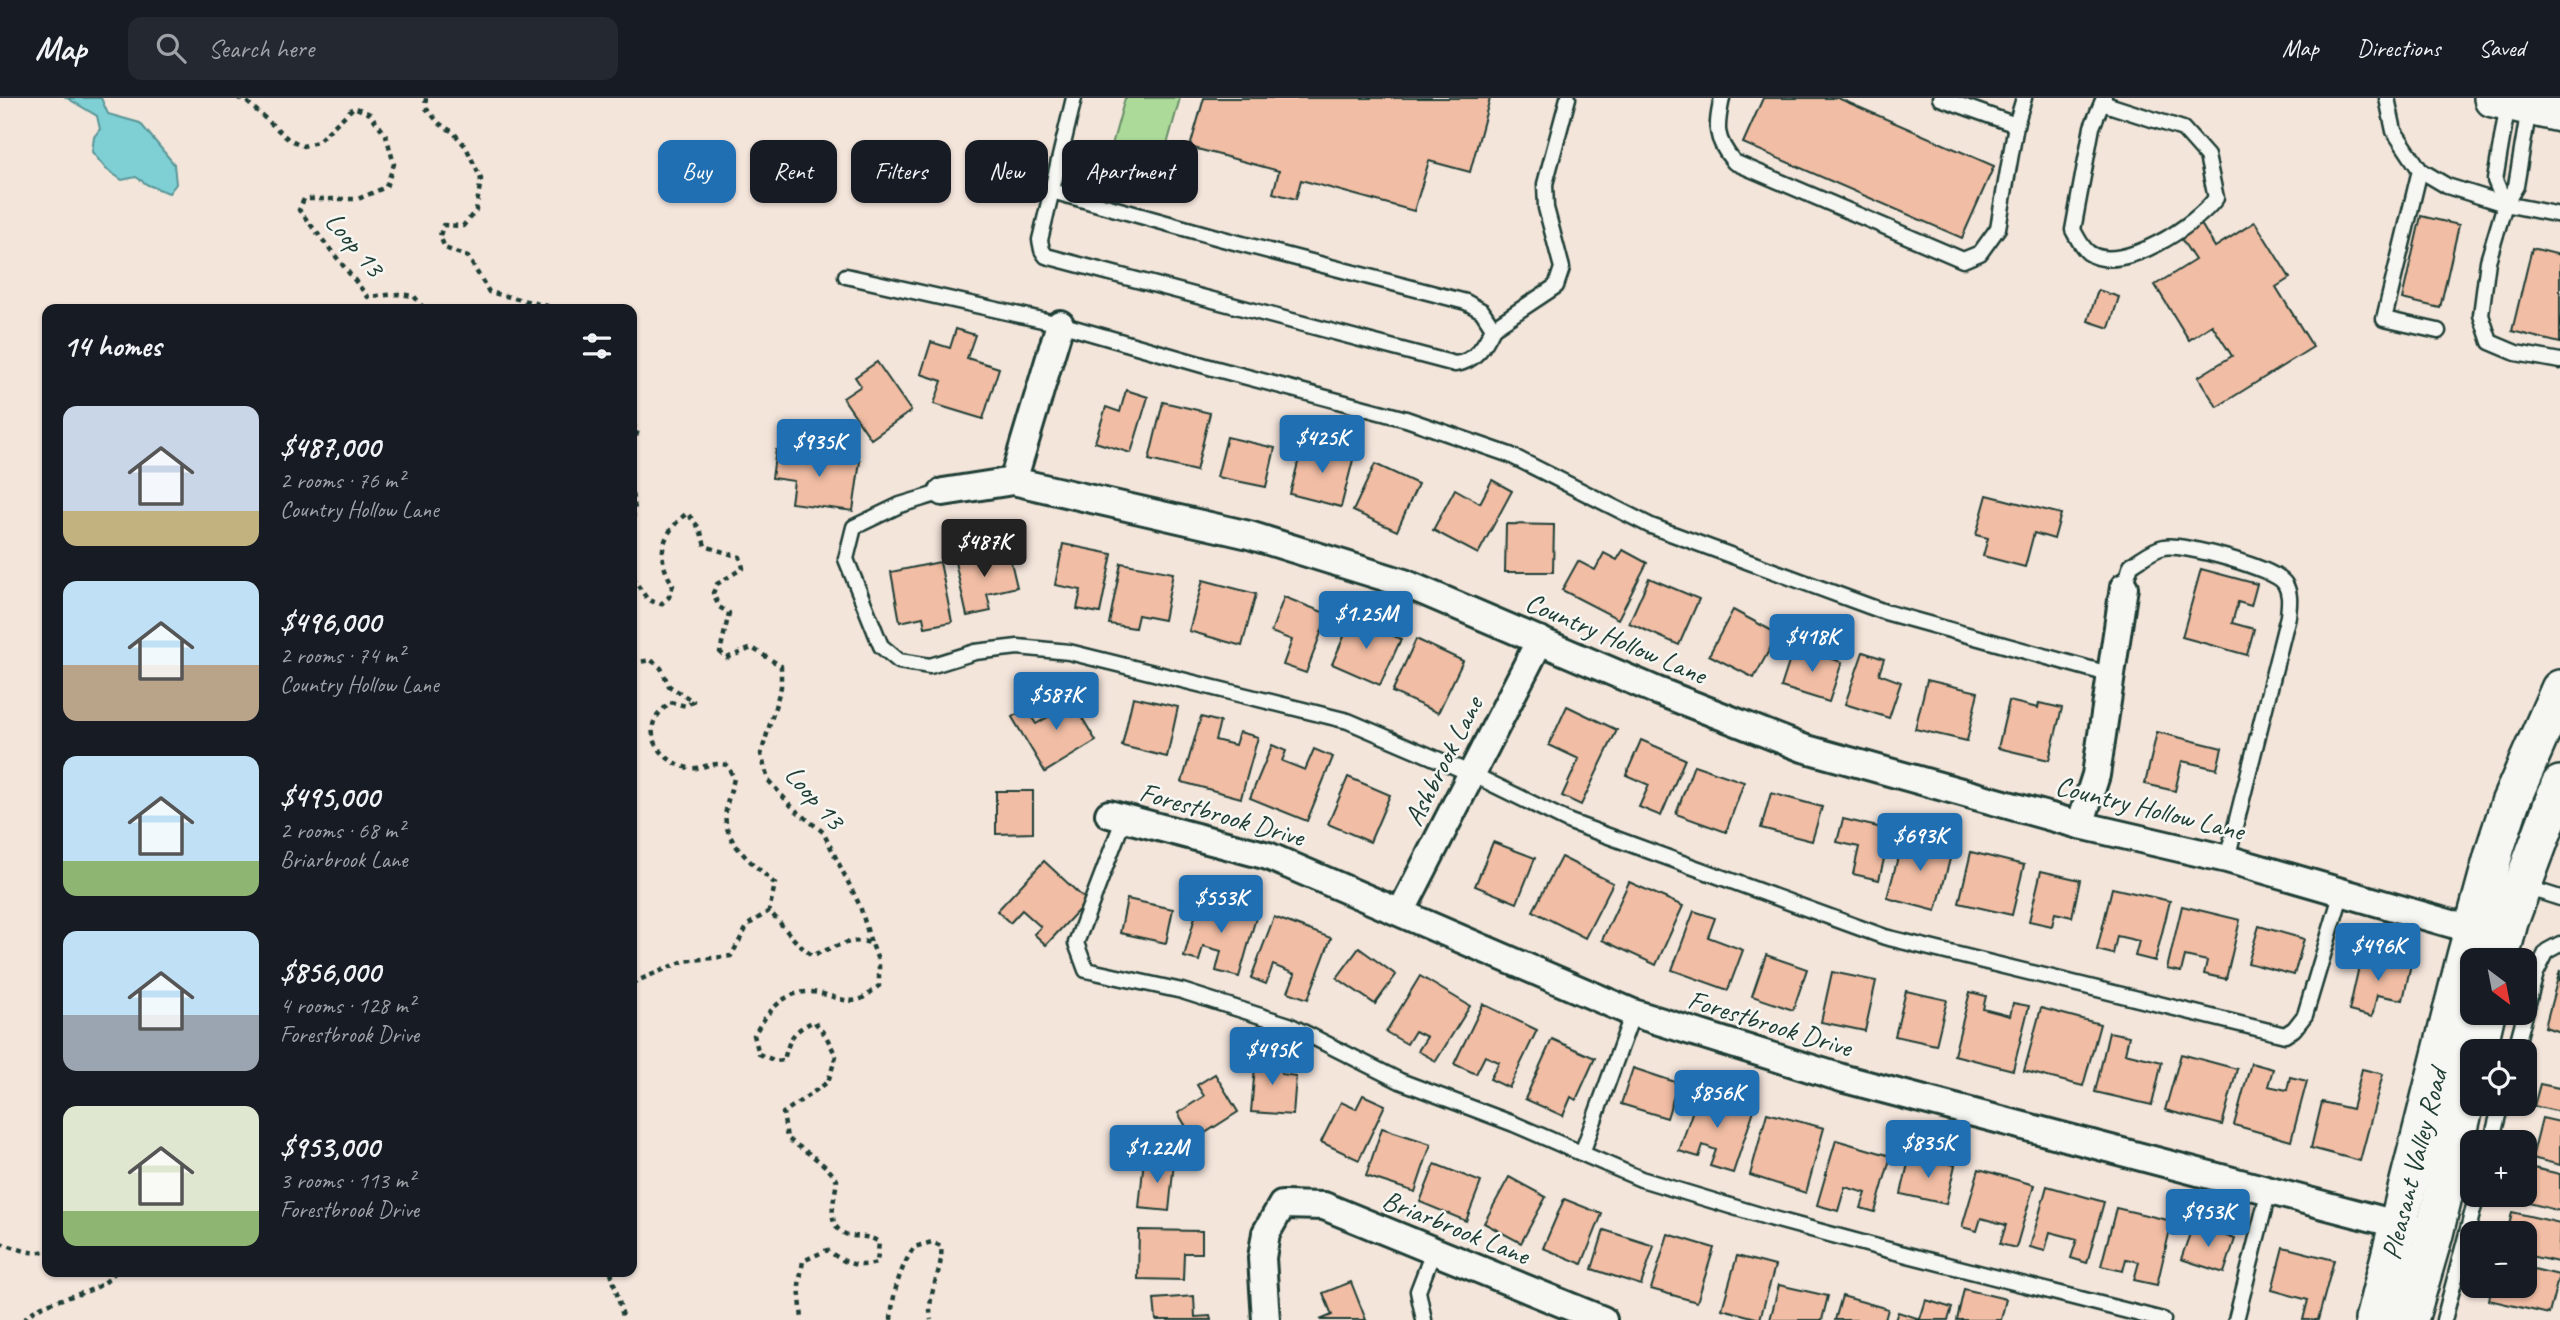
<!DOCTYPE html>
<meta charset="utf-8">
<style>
body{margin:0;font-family:Caveat,sans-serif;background:#242831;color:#f1f3f6;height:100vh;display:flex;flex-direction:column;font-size:26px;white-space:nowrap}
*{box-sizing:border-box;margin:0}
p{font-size:23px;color:#9ea1a6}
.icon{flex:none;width:38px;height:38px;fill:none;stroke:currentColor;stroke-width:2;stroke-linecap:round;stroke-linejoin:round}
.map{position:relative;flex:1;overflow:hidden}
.panel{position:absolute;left:42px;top:206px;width:595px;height:973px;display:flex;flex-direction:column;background:#171b24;border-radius:14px;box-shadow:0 2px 5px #0004}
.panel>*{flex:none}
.guide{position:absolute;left:658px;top:42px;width:665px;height:63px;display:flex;gap:14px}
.needle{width:46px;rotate:148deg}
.controls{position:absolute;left:2460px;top:850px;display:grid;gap:14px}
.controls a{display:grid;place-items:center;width:77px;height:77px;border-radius:14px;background:#171b24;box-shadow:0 2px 5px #0004;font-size:35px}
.price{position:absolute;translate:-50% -60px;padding:0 16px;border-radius:7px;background:#1f6fb2;color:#fff;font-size:23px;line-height:46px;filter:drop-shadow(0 2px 4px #0008)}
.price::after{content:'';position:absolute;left:50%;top:42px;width:21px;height:16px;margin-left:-10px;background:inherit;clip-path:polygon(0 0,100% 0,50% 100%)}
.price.current{background:#222;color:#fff}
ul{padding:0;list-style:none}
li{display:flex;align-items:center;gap:21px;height:175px;padding:0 21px}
li span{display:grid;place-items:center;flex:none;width:196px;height:140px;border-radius:14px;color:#555}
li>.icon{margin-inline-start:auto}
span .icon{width:84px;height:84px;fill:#fffc;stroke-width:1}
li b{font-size:30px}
h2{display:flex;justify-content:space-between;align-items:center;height:84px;padding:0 21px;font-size:30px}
.tag{padding:0 24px;border-radius:14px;background:#171b24;box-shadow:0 2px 5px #0004;font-size:24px;line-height:63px}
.tag.current{background:#1f6fb2;color:#fff}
header{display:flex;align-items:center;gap:42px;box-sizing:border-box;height:98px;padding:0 35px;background:#171b24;border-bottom:2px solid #363941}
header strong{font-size:33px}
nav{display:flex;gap:38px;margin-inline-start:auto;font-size:24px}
.search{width:490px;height:63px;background:#242831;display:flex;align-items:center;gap:18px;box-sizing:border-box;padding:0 24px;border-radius:14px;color:#9ea1a6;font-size:26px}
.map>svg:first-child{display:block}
.green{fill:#acda99;stroke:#668c66;stroke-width:2}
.water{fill:#7fd0d5;stroke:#599595;stroke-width:2}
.building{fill:#f1bda4;stroke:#1f3d34;stroke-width:2}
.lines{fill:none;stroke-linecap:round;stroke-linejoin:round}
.service-casing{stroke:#1f3d34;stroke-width:19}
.minor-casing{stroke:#1f3d34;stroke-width:32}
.secondary-casing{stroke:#1f3d34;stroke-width:42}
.path{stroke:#1f3d34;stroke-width:4.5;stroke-dasharray:5 5;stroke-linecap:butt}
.service{stroke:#f6f6f2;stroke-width:14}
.minor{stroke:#f6f6f2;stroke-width:26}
.secondary{stroke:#f6f6f2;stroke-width:37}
.labels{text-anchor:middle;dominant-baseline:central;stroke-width:5;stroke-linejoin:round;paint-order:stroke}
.street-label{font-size:28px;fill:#1f3d34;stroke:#f6f6f2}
</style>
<header>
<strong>Map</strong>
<div class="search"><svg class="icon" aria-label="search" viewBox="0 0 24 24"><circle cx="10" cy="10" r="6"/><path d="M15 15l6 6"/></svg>Search here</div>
<nav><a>Map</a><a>Directions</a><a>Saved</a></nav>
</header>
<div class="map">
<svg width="2560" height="1222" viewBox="0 0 2560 1222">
<rect width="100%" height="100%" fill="#f4e5db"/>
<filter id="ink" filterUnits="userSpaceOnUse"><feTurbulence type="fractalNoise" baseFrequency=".0143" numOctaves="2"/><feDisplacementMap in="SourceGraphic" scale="14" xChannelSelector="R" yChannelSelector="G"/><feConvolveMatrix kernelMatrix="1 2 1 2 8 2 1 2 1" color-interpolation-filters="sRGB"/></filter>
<g filter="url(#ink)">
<polygon class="green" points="1125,0 1180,0 1158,79 1107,65"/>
<polygon class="water" points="67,0 101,0 108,16 140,25 174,66 176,86 169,95 148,87 136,79 122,82 106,71 92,54 94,39 100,31 97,18"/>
<g class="building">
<polygon points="1204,0 1490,0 1470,74 1429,63 1414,113 1301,82 1296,101 1273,95 1279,73 1190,49"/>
<polygon points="1763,0 1838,0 1994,68 1962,140 1743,45"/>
<polygon points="2421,118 2459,127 2440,210 2402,201"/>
<polygon points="2255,124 2290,180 2276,189 2313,249 2217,309 2198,279 2232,258 2212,227 2189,242 2155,187 2195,162 2180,139 2201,126 2215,149"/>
<polygon points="2532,150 2560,157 2560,245 2512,233"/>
<polygon points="2098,192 2119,199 2109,230 2088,223"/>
<polygon points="956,231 975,237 967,260 999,270 983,321 934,306 942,283 921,276 931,244 950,250"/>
<polygon points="877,264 911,313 871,341 843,300 861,288 855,279"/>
<polygon points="1126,292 1148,299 1131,355 1095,344 1106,309 1120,314"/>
<polygon points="1163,304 1210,315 1196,373 1149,362"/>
<polygon points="1227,339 1275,350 1266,389 1217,379"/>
<polygon points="1303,345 1354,358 1341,409 1290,396"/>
<polygon points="776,352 860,363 853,413 791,405 794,383 772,380"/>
<polygon points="1375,366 1418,386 1397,433 1353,413"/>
<polygon points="1492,382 1512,393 1478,456 1433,432 1455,391 1480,405"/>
<polygon points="1987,397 2061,416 2054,441 2034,435 2025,469 1983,458 1988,440 1976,437"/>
<polygon points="1506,426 1554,427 1553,474 1505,474"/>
<polygon points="1063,446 1112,456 1100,515 1077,511 1081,492 1055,487"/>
<polygon points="1008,451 1017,489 987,496 991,513 967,518 955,464"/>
<polygon points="1623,452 1647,465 1618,521 1562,492 1578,463 1595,472 1604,455 1617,462"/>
<polygon points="940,464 952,524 925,529 923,519 900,524 891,474"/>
<polygon points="1121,465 1173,475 1164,522 1138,517 1135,530 1109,526"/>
<polygon points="2201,471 2257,486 2251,508 2238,504 2232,525 2254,531 2247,557 2182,539"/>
<polygon points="1649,480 1699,501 1679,547 1629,525"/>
<polygon points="1203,482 1256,496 1242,548 1189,533"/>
<polygon points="1284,499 1328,516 1306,575 1283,567 1292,542 1271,534"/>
<polygon points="1733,512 1778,536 1754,580 1709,557"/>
<polygon points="1352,520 1401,541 1380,587 1332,566"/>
<polygon points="1416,541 1463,563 1438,615 1392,594"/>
<polygon points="1794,549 1842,564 1829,604 1781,589"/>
<polygon points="1863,554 1884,561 1879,576 1901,584 1889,620 1845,606"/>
<polygon points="1927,582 1978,594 1967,643 1915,631"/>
<polygon points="1063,588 1096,643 1045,674 1012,619 1026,610 1036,626 1060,612 1050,596"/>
<polygon points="1133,599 1178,609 1167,659 1122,648"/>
<polygon points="2009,603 2038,610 2039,605 2062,610 2049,662 1998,650"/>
<polygon points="1567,608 1617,632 1581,707 1562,698 1579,661 1549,647"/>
<polygon points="1201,619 1220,624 1215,642 1235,647 1239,634 1258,639 1241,700 1182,684"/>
<polygon points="2157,634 2222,650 2217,671 2182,663 2175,693 2145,686"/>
<polygon points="1641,642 1685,661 1661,718 1639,709 1649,687 1626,677"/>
<polygon points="1272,647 1286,653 1282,663 1305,672 1314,651 1333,659 1307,723 1250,700"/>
<polygon points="1694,667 1744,684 1726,734 1676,716"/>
<polygon points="1348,679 1390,697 1370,744 1328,726"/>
<polygon points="996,693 1033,693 1033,735 996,736"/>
<polygon points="1771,695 1822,709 1812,743 1761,730"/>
<polygon points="1843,721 1891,732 1879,782 1853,776 1859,749 1837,744"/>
<polygon points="1904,737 1953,750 1936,813 1887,800"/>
<polygon points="1493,744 1535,760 1517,805 1475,788"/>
<polygon points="1971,754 2024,767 2012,817 1959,805"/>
<polygon points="1561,759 1613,785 1585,840 1533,813"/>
<polygon points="1044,763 1087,803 1046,847 1034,836 1041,829 1022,812 1010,825 997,813"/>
<polygon points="2041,773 2080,782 2072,819 2055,815 2052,828 2029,823"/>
<polygon points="1629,784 1683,808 1656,867 1602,842"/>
<polygon points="2112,790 2170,803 2155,863 2135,858 2139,843 2117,838 2113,856 2097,852"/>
<polygon points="1200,800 1257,816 1239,879 1216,873 1221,853 1203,848 1199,863 1184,859"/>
<polygon points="1127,801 1173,811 1166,845 1120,835"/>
<polygon points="2182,808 2240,822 2226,881 2204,876 2207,863 2185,858 2181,874 2167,871"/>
<polygon points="1694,813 1715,820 1708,839 1743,852 1728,892 1672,872"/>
<polygon points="1274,819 1331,840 1308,901 1288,894 1295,876 1273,867 1266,886 1251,880"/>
<polygon points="2259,828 2304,841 2294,877 2248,865"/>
<polygon points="1359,850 1396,877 1375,906 1337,880"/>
<polygon points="2362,855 2411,866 2403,902 2377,897 2372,919 2349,913"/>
<polygon points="1766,857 1807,871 1793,912 1752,898"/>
<polygon points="2560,872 2560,934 2545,929"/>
<polygon points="1832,874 1876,883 1865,933 1821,924"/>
<polygon points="1420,878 1470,908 1436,963 1418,953 1427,939 1415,933 1407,946 1386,934"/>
<polygon points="1906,893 1947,902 1936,947 1895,938"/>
<polygon points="1970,894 1986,898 1983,911 2010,918 2013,905 2029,908 2013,972 1954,957"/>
<polygon points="1483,906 1537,932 1509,990 1490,981 1499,964 1485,958 1476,976 1454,966"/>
<polygon points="2041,910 2100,926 2083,988 2024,973"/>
<polygon points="2109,934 2129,938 2125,955 2162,964 2152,1007 2095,994"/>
<polygon points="1552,941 1595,960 1576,1002 1571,999 1563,1018 1525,1001"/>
<polygon points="2181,956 2237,971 2222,1027 2165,1012"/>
<polygon points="1256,957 1283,959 1281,976 1296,978 1293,1017 1251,1014"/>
<polygon points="2251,965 2273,971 2268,988 2287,992 2290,979 2307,983 2291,1043 2234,1027"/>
<polygon points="1633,970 1678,985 1667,1020 1621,1006"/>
<polygon points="2362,971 2383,976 2360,1063 2311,1050 2322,1004 2352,1011"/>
<polygon points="1215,976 1238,1014 1194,1042 1178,1015 1204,998 1197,987"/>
<polygon points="2540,986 2559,990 2560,987 2560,1014 2534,1008"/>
<polygon points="1699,994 1754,1012 1733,1075 1710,1068 1716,1052 1703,1047 1699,1059 1679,1053"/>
<polygon points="1363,997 1385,1007 1359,1062 1321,1044 1341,1004 1356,1011"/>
<polygon points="1767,1015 1824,1030 1806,1095 1750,1077"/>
<polygon points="2542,1020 2560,1024 2560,1067 2532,1060"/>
<polygon points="1382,1030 1431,1046 1415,1094 1366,1078"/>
<polygon points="1836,1042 1891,1058 1875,1114 1861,1110 1866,1095 1845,1089 1838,1113 1817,1107"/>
<polygon points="1910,1057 1955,1067 1946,1106 1901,1096"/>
<polygon points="1144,1061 1174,1064 1169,1113 1139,1110"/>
<polygon points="1435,1066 1481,1084 1466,1123 1420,1104"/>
<polygon points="2525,1068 2560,1076 2560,1113 2529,1105 2532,1092 2525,1090"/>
<polygon points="1979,1071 2034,1087 2016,1150 2000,1146 2006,1127 1981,1120 1977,1133 1962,1129"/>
<polygon points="1509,1079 1546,1099 1521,1145 1484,1125"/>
<polygon points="2047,1088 2104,1104 2087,1165 2071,1160 2077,1141 2050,1134 2045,1153 2030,1149"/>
<polygon points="1564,1101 1602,1116 1582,1166 1543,1150"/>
<polygon points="2116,1110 2172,1123 2157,1187 2134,1182 2139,1164 2126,1161 2123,1173 2101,1168"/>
<polygon points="2512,1114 2560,1125 2558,1164 2525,1157 2525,1136 2507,1136"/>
<polygon points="2193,1127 2235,1141 2224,1175 2181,1161"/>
<polygon points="1139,1132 1202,1133 1202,1155 1184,1155 1183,1182 1138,1181"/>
<polygon points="1604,1132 1654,1148 1641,1187 1592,1171"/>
<polygon points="1668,1136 1714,1150 1697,1204 1651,1191"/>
<polygon points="2283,1149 2334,1162 2318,1222 2303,1222 2308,1202 2272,1192"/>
<polygon points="1737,1158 1775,1168 1760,1221 1722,1211"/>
<polygon points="2525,1169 2559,1177 2549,1216 2489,1202 2492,1188 2525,1188"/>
<polygon points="1351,1184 1366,1222 1320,1222 1332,1217 1323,1195"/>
<polygon points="1779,1187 1828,1198 1822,1222 1770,1222"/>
<polygon points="1964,1191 2006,1201 2001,1222 1957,1222"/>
<polygon points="1194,1198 1195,1219 1210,1218 1211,1222 1156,1222 1154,1201"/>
<polygon points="1842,1198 1888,1211 1885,1222 1835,1222"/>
<polygon points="1926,1202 1952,1210 1948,1222 1895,1222 1898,1214 1920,1221"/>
</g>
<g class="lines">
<g class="service-casing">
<g id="service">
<path d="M1722 0C1716 29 1714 40 1734 64L1963 162 1980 155 1998 130 2016 27"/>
<polyline points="1940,0 2016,27 2024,0"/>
<polyline points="2387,0 2394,33 2420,72 2447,88 2505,106"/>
<path d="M2102 5 2183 31 2207 58 2216 100C2197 126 2122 177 2089 155 2082 150 2077 139 2073 132L2092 29 2104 0"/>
<polyline points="2508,5 2495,82 2505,106 2516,88 2529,10"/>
<polyline points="2420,72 2384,221 2438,233"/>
<path d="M1052 93 1223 141 1466 204 1482 213 1493 230C1485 247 1475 264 1455 266L1046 158 1042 152 1040 142 1074 0"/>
<polyline points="2560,117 2505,106 2488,163 2481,217 2490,244 2516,255 2560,263"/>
<polyline points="846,178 1060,226 1213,270 1406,321 1510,357 1651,428 1885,514 2112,577"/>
<polyline points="1493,230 1556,188 1562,170 1546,110 1545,86 1568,0"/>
<polyline points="943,394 900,407 854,429 846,461 881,548 899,563 930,568 975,554 1018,549 1069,554 1348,623 1472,676 1570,724 1885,839 2285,937 2294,931 2305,917 2342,794"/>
<path d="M2124 489 2131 467C2141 461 2153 451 2164 449 2182 445 2276 470 2285 486 2291 496 2289 507 2288 518L2227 761"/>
<polyline points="1124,720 1076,845 1086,872 1182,893 1289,927 1400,983 1514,1026 1641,1081 1770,1120 1896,1154 2163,1222"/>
<polyline points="2522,788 2560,800"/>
<polyline points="2515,954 2536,875 2547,853 2560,846"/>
<polyline points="2491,1045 2501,1006"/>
<polyline points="1582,1055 1633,915"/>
<polyline points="1424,1222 1418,1193 1433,1154"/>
<polyline points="2236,1222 2269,1092"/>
<polyline points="2444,1222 2477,1097"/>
</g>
</g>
<g class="minor-casing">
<g id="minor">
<polyline points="1013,383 1060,226"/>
<polyline points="943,394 1013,383 1249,437 1404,485 1655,592 1803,650 2080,727 2227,761 2452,826 2491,829"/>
<polyline points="1109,716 1268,758 1633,915 1845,981 2415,1131"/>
<polyline points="2080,727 2096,677 2124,489"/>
<polyline points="1401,814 1540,542"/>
<polyline points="1266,1222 1262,1160 1266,1135 1282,1107 1324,1108 1603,1222"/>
</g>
</g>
<g class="secondary-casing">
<g id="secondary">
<polyline points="2493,0 2560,15"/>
<polyline points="2499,863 2509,824 2560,687"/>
<polyline points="2477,954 2486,915"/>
<path id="s1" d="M2374 1222 2466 858 2496 748 2510 705 2560 591"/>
<polyline points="2409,1222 2434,1136 2473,972"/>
</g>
</g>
<g class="path">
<polyline points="238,0 246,3 287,40 303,48 317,44 354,9 370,16 386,37 394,66 386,89 358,101 304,101 299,112 368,199 398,196 414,198 425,212"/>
<polyline points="426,0 425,9 440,26 453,34 466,49 481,81 476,112 463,128 443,127 440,138 445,150 468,159 489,194 564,212"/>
<polyline points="632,326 638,332 632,351"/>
<polyline points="632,396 635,411 632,424"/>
<path d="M632 479 648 502 661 506 669 499 673 487C655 459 661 436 687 415L700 431 705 448 740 459 743 470 717 486 713 495 719 509 729 515 720 554 727 560 752 550 781 568V589L761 656 768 682 794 711 823 734 860 808 871 845"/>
<path d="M632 565 651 562 661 570 669 588 693 603 686 608 670 604C664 611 655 617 653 627 649 647 670 667 689 670 702 672 710 663 727 667L734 680C732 691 727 702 726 712 721 745 754 765 775 786L769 813"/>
<path d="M632 885 684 863 731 858 748 827 769 813C784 828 794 845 812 857 831 852 852 837 872 846L879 865V888C873 892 867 898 861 901 847 906 836 899 823 896 788 887 770 910 754 937L759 956 776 963 784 962C790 939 792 934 814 923L826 938 836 958 828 984 783 1015 787 1040C804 1053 825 1064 837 1082 835 1102 822 1133 853 1138 864 1139 869 1138 879 1144L877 1165C855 1170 845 1165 827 1152L803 1163 799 1187 802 1222"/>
<path d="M0 1145C15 1149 33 1159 47 1152"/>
<polyline points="611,1174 624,1222"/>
<path d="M24 1222C44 1196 96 1202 115 1174"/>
<path d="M891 1222C893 1194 899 1173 914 1149L932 1144 941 1148C944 1174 926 1193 931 1222"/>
</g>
<use href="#service" class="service"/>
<use href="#minor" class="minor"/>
<use href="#secondary" class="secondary"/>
</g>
</g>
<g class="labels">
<g class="street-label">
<text transform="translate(355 146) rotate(50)">Loop 13</text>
<text transform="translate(1616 540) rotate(23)">Country Hollow Lane</text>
<text transform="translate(1443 663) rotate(-63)">Ashbrook Lane</text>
<text transform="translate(815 699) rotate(49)">Loop 13</text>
<text transform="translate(2150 710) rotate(14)">Country Hollow Lane</text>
<text transform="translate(1222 716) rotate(16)">Forestbrook Drive</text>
<text transform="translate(1770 925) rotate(17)">Forestbrook Drive</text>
<text stroke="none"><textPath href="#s1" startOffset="161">Pleasant Valley Road</textPath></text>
<text transform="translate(1456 1129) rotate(22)">Briarbrook Lane</text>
</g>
</g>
</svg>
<div class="controls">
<a><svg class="needle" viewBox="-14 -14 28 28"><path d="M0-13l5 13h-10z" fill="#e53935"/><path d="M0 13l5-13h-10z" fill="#9ea1a6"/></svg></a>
<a><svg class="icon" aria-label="locate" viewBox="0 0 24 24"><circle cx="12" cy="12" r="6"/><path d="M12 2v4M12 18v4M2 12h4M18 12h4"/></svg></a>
<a>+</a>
<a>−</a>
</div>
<b class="price" style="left:1322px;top:377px">$425K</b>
<b class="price" style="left:819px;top:381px">$935K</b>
<b class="price current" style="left:984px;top:481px">$487K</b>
<b class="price" style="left:1366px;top:553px">$1.25M</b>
<b class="price" style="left:1812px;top:576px">$418K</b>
<b class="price" style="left:1056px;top:634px">$587K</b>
<b class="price" style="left:1920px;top:775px">$693K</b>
<b class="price" style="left:1221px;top:837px">$553K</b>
<b class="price" style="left:2378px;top:885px">$496K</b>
<b class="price" style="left:1272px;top:989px">$495K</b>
<b class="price" style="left:1717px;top:1032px">$856K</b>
<b class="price" style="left:1928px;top:1082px">$835K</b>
<b class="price" style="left:1157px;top:1087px">$1.22M</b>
<b class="price" style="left:2208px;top:1151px">$953K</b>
<div class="guide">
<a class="tag current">Buy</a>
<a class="tag">Rent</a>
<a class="tag">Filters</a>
<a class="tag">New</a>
<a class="tag">Apartment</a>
</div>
<section class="panel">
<h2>14 homes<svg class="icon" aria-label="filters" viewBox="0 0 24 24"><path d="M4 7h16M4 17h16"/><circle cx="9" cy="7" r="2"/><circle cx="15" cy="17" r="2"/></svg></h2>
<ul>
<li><span style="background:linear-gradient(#c9d6e8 75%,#c2b280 0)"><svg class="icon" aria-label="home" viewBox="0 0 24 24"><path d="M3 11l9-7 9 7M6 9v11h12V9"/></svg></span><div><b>$487,000</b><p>2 rooms · 76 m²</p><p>Country Hollow Lane</p></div></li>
<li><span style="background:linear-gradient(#bfe0f5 60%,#b9a48a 0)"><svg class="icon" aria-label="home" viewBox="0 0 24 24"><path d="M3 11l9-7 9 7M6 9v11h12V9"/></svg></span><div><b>$496,000</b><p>2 rooms · 74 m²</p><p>Country Hollow Lane</p></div></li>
<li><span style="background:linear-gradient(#bfe0f5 75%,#8fb573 0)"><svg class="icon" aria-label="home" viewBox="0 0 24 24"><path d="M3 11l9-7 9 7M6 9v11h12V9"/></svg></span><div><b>$495,000</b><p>2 rooms · 68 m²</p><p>Briarbrook Lane</p></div></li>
<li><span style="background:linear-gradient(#bfe0f5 60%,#9aa5b1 0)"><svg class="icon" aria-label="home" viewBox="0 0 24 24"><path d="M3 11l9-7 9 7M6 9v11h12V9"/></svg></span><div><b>$856,000</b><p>4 rooms · 128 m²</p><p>Forestbrook Drive</p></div></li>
<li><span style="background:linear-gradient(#dfe7d0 75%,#8fb573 0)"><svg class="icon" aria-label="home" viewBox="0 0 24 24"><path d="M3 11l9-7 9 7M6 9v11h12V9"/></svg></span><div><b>$953,000</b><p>3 rooms · 113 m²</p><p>Forestbrook Drive</p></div></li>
</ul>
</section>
</div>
